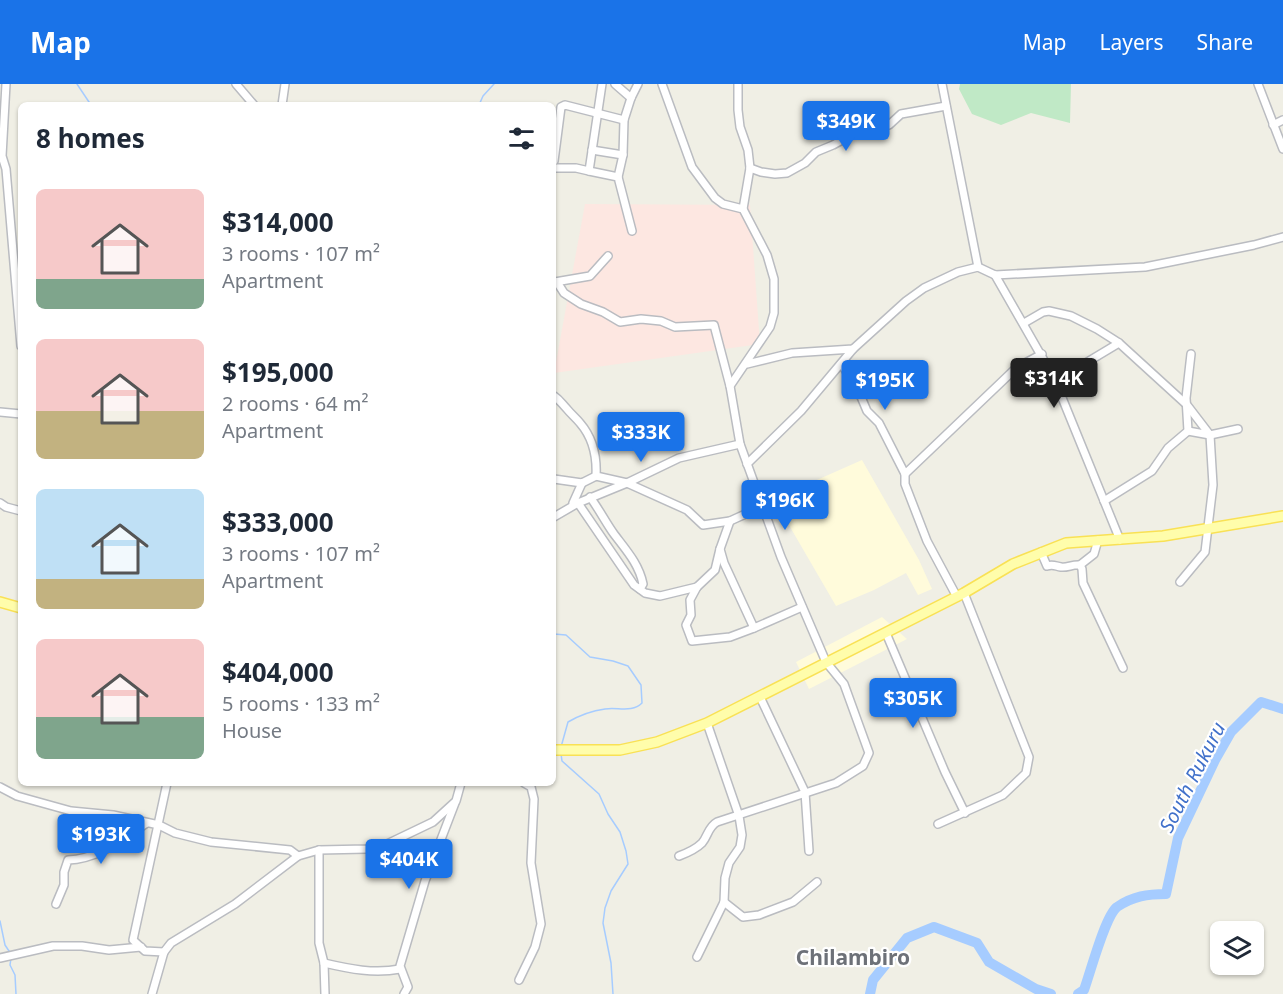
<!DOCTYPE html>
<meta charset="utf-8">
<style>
body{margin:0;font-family:"Noto Sans",sans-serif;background:#f6f6f7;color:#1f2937;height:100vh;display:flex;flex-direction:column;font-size:22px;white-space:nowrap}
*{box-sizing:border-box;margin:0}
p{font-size:20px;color:#747a83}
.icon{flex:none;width:33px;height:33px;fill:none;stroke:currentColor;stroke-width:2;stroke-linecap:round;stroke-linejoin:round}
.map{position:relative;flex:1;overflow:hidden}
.side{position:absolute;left:18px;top:18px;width:538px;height:684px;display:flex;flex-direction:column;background:#fff;border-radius:9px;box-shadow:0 2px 4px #0004}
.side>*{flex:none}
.fabs{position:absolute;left:1210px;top:837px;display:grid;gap:12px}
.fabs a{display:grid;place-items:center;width:54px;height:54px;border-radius:9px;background:#fff;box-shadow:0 2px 4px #0004;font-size:30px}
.price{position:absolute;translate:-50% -51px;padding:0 14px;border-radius:6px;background:#1a73e8;color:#fff;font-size:20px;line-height:39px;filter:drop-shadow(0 2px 3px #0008)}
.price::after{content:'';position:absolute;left:50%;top:36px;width:18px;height:14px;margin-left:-9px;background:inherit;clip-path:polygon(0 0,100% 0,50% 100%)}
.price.on{background:#222;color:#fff}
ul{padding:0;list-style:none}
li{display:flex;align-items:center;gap:18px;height:150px;padding:0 18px}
li span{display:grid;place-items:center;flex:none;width:168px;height:120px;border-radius:9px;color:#555}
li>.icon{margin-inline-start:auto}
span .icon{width:72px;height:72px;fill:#fffc;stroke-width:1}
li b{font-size:26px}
h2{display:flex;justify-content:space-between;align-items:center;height:72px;padding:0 18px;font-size:26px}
header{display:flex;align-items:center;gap:36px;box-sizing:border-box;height:84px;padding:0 30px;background:#1a73e8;color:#fff}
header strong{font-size:28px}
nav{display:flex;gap:33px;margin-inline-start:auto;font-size:21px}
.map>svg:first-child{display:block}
.commercial{fill:#fffbdb}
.medical{fill:#fde7e1}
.green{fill:#c0e9c6}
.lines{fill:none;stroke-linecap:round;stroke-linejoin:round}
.stream{stroke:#a6ccff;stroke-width:1.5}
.river{stroke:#a6ccff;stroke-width:10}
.minor-casing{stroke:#babcc1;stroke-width:10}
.major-casing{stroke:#f9e155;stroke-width:12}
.minor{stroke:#fff;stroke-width:7}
.major{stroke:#fffdab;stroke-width:9}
.labels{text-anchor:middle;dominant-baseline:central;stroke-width:4.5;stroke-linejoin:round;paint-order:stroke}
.water-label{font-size:20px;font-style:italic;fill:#4171ca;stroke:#fff}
.quarter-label{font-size:21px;font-weight:bold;fill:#6d7178;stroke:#fff}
</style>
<header>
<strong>Map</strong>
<nav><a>Map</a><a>Layers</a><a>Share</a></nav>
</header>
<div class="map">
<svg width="1283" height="910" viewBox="0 0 1283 910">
<rect width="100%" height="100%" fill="#f0efe5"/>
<g class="commercial">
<polygon points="862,376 919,476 932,505 918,511 906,489 874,506 836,522 779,424 771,427 767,418"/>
<polygon points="882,533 907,555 809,605 796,578"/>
</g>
<polygon class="medical" points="585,120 750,121 760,260 554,289"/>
<polygon class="green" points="960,0 1071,0 1070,39 1031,29 1001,41 972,30 959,5"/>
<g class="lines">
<g class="stream">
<polyline points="77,0 91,21"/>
<polyline points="479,21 483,12 494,0"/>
<path d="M554 550 566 551 590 573 613 577 628 582 641 601 642 619C632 629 618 623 605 625 590 627 580 631 568 638L561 663"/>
<polyline points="561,670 562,677 599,710 608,730 620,748 626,767 628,780 611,807 605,824 603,839 611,879 613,910"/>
<polyline points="0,837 5,861 11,870"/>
<polyline points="11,874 10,881 15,891 16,910"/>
</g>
<g class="river">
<polyline points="870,910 873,896 907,854 934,843 977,859 989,878 1036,905 1051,910"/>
<path d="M1078 910 1084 906C1090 890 1105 832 1117 823 1133 812 1148 810 1166 810L1178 754 1215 676 1231 648 1261 618 1283 625"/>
</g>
<g class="minor-casing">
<g id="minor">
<polyline points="6,0 2,72 6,85 21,262"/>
<polyline points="236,0 254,21"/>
<polyline points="602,0 589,87 618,93 632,147"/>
<polyline points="615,0 631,14"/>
<path d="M662 0 692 83 715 114 723 120 743 125 767 171 774 195V229L770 243 730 302 740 360 781 473 826 578 844 600 869 669 863 682 836 699 717 738C708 743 708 752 702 759 696 765 687 769 679 772"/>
<polyline points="738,0 738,26 740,43 748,66 750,84 743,125"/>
<polyline points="942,0 978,183"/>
<polyline points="1258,0 1283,65"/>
<polyline points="282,21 285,0"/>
<polyline points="1273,41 1283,36"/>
<polyline points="592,66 623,71"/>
<polyline points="554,77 561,23 565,21 624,36"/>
<polyline points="554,84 576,84 589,87"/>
<polyline points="750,84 761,88 775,90 787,89 805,79 816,68 833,61 864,44 889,41 901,30 946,22"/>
<polyline points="618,93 623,71 624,36 631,14 638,0"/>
<polyline points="995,191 1054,294 1120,456"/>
<polyline points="555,198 590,192 608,172"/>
<polyline points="557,198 564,209 581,220 603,228 620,238 641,235 661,237 675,243 714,241 730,302"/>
<polyline points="1024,239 1043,228 1049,227 1071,232 1097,245 1119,259 1187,321 1210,351 1213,401 1205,468 1180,498"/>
<polyline points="747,280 792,269 853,265 906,217 924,204 958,188 978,183 995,191 1145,183 1254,161 1283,153"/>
<polyline points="841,280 856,301 867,327 879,339 905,390"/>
<polyline points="1054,294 1079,283 1119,259"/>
<path d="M554 312C560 316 562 320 567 325 571 330 576 334 580 339 593 354 597 373 596 392L627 399 687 426 703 441 730 437 763 422"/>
<polyline points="0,328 21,330"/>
<polyline points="1188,347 1210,351 1238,345"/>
<polyline points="747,380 801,327 853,265"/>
<polyline points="554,395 582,399 596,392"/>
<polyline points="582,399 573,419 578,419 634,501 645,509 660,512 697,503 715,486 720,465"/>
<path d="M590 413C599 425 606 439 614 450 626 466 639 480 643 500L640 505"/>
<polyline points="1104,417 1152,387 1168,364 1188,347 1186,314 1191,270"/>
<polyline points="0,419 6,423 21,427"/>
<polyline points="554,433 578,419 627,399 679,374 740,360"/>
<polyline points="730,437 720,465 724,479 754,544 802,523"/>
<path d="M1041 468 1047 482C1053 480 1055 482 1061 483 1067 484 1073 480 1080 481L1082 485 1083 499 1123 584"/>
<polyline points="1080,481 1094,470 1098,456"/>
<polyline points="697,503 690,516 691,531 686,541 692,557 730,553 754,544"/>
<polyline points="957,513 927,457 905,400 905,390 1016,284 1042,270"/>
<polyline points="886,549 945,688 965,729"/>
<polyline points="760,613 805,708 809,767"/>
<polyline points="0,703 17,712 71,727 113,731 159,741 175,749 211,758 290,766 298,772"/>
<polyline points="938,740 1003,711 1026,689 1029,673 964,509"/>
<polyline points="319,766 319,859 324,879 325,910"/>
<polyline points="724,818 743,833 759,831 793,818 817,798"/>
<path d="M56 820 64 801V788L68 776C99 775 122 755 147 739"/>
<polyline points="164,868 145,867 133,856 167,699"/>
<polyline points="697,873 724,818 725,794 729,779 740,763 742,751 739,732 707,639"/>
<polyline points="0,874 53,862 82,862 109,866 141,863"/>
<path d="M324 879C350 885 374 890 400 885"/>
<polyline points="519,896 535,863 541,840 531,779 534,715 531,703 524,699"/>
<polyline points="152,910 164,868 171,859 235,820 298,772 319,766 367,765 385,761 433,738 456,717 461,699"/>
<polyline points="404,910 408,903 400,882 425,797 455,719"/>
</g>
</g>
<g class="major-casing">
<g id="major">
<polyline points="0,518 21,524"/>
<polyline points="554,666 620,666 657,658 707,639 964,509 1013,480 1066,459 1163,452 1283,432"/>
</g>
</g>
<use href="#minor" class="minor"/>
<use href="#major" class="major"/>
</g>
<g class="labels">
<g class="water-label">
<text transform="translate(1192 693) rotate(-63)">South Rukuru</text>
</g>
<g class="quarter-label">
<text x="853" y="873">Chilambiro</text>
</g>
</g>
</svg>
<div class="fabs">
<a><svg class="icon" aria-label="layers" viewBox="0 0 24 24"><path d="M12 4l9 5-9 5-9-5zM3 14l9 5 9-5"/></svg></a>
</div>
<b class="price" style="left:846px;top:68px">$349K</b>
<b class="price on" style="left:1054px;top:325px">$314K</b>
<b class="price" style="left:885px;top:327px">$195K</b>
<b class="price" style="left:641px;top:379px">$333K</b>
<b class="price" style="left:785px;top:447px">$196K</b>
<b class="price" style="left:913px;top:645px">$305K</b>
<b class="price" style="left:101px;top:781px">$193K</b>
<b class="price" style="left:409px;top:806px">$404K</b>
<section class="side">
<h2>8 homes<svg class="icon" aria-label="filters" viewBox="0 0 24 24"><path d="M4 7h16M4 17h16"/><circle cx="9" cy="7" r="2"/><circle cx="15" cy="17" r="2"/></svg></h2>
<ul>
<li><span style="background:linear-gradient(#f6c9c9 75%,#7fa58c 0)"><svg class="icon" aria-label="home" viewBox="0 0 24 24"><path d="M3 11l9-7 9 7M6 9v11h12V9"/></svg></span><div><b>$314,000</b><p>3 rooms · 107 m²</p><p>Apartment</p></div></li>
<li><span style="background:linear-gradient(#f6c9c9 60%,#c2b280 0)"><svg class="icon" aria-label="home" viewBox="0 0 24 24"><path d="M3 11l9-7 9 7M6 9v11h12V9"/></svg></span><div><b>$195,000</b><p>2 rooms · 64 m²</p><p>Apartment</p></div></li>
<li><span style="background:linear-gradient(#bfe0f5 75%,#c2b280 0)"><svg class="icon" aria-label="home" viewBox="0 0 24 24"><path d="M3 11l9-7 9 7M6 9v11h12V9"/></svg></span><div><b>$333,000</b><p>3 rooms · 107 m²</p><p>Apartment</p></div></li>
<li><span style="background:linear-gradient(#f6c9c9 65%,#7fa58c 0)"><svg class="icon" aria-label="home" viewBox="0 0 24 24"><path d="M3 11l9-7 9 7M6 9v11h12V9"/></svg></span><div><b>$404,000</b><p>5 rooms · 133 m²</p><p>House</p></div></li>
</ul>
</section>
</div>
